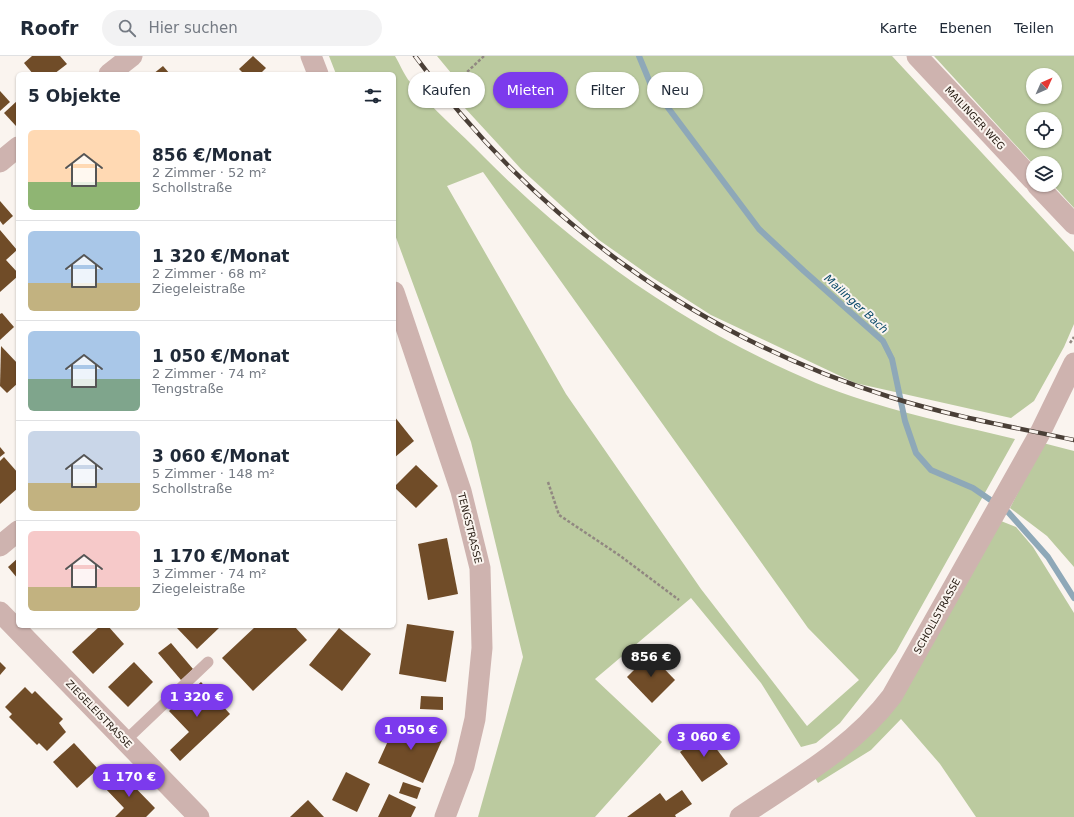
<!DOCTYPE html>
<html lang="de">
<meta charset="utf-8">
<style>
body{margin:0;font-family:"DejaVu Sans",sans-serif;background:#f2f2f3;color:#1f2937;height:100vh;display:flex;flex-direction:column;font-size:15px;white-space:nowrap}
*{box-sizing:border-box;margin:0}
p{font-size:13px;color:#747a83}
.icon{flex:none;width:22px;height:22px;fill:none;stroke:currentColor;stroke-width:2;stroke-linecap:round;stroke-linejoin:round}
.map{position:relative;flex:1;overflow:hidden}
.sheet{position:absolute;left:16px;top:16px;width:380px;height:556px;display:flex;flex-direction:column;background:#fff;border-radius:6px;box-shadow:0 1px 3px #0004}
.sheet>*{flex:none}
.top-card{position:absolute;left:408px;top:16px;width:380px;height:36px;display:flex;gap:8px}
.needle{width:26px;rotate:45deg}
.fabs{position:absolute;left:1026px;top:12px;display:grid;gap:8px}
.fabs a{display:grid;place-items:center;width:36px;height:36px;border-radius:50%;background:#fff;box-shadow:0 1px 3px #0004;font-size:20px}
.price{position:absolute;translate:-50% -34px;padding:0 9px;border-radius:14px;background:#7c3aed;color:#fff;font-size:13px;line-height:26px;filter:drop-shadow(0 1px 2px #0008)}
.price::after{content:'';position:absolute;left:50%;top:24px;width:12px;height:9px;margin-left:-6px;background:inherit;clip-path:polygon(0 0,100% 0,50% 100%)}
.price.active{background:#222;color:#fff}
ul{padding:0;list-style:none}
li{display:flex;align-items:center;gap:12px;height:100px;padding:0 12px}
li+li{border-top:1px solid #e0e1e3}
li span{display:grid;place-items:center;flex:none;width:112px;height:80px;border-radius:6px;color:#555}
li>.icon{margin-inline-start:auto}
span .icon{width:48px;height:48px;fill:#fffc;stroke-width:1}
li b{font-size:17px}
h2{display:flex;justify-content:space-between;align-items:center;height:48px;padding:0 12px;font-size:17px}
.pill{padding:0 14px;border-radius:18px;background:#fff;box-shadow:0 1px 3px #0004;font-size:14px;line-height:36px}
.pill.active{background:#7c3aed;color:#fff}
header{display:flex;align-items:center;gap:24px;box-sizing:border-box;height:56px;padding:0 20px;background:#fff;border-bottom:1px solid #e0e1e3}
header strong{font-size:19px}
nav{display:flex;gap:22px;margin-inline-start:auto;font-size:14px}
.search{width:280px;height:36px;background:#f2f2f3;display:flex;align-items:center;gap:10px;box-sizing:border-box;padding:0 14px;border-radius:22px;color:#747a83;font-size:15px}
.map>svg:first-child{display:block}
.green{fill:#bbca9f;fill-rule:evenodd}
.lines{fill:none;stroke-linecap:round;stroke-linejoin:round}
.stream{stroke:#8ea8b8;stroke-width:6}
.building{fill:#704c28}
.path{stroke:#918881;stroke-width:2.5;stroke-dasharray:3 2;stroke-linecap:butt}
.service{stroke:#ceb3af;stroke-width:11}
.minor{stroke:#ceb3af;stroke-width:21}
.rail-casing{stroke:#4a3f37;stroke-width:4.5}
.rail{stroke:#faf4ef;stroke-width:3;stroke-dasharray:9;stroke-linecap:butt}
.labels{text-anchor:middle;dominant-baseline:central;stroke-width:4;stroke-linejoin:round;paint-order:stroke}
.street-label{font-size:10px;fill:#2b2017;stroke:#faf4ef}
.water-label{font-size:11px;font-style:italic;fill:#0a4a6a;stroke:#faf4ef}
</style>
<header>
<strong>Roofr</strong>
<div class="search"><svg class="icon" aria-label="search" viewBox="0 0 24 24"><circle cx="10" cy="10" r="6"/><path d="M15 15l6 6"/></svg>Hier suchen</div>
<nav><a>Karte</a><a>Ebenen</a><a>Teilen</a></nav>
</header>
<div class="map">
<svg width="1074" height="761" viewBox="0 0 1074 761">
<rect width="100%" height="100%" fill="#faf4ef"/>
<g class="green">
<path d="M329 0H395C400 8 404 19 410 26 432 53 460 76 484 101 578 196 692 275 816 327 880 353 948 367 1015 383L896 596 840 667 816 687 801 691 761 627 691 542 595 623 662 686 595 761H478L523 601 471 386 394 176V18H336ZM483 116 808 572 859 624 807 670 701 533 566 338 447 130Z"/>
<polygon points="437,0 892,0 1074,196 1074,268 1064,291 1034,345 1011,362 855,327 711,259 653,222 599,184 521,113 452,38 461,29"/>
<path d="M934 0H1074V152L1053 129H1055V107L1033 108ZM1033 19H1055V41H1033ZM1033 63H1055V85H1033Z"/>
<polygon points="1043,387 1074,395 1074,511 1047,480 1010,452"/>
<polygon points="1001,465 1016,471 1033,491 1074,557 1074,761 976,761 940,708 901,663 871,694 818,727 815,722 871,674"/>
</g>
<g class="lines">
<polyline class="stream" points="639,0 651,29 759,173 804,215 883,285 892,303 905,365 916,397 931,414 973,432 1008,456 1048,501 1074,542"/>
</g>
<g class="building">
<polygon points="32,0 60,0 67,8 54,18 33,18 24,7"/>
<polygon points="253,0 266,12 260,18 244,18 239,13"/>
<polygon points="163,10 170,18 153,18"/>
<polygon points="0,35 10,46 0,55"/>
<polygon points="18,44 18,68 16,70 4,57"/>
<polygon points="0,145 13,160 3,169 0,165"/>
<polygon points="0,174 17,194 6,204 18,217 18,220 0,236"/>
<polygon points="2,257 14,271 0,284 0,258"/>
<polygon points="1,290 18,308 18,327 7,337 0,330"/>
<polygon points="394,360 414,385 394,402"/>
<polygon points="0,391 5,397 0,401"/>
<polygon points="4,401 18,417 18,432 0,448 0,405"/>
<polygon points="416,409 438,430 416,452 394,431"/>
<polygon points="447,482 458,538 428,544 418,488"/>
<polygon points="18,502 18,523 8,511"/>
<polygon points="407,568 454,575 446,626 399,618"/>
<polygon points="100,570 108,570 124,588 93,618 72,596"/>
<polygon points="177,570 219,570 219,572 197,593 176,571"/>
<polygon points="256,570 294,570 307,584 253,635 222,602"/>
<polygon points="339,572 371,598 342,635 309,609"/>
<polygon points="171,587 193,613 181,624 158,597"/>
<polygon points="650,598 675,624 652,647 627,621"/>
<polygon points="0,606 6,612 0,619"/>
<polygon points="134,606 153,626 128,651 108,631"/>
<polygon points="201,626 230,658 180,705 170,694 189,676 169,655"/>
<polygon points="25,631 32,638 35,635 63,663 59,667 66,676 47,695 39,687 37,689 9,661 12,658 5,651"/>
<polygon points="421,640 443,641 443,654 420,653"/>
<polygon points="398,663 443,682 423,727 378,707"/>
<polygon points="705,678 728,708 702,726 680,696"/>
<polygon points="74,687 98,713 77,732 53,706"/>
<polygon points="120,716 155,752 146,761 115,761 124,752 104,731"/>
<polygon points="346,716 370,728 357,756 332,744"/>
<polygon points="403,726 421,732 417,743 399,737"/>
<polygon points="682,734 692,748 675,759 676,761 627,761 660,737 666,745"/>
<polygon points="389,738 416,751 411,761 378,761"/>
<polygon points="308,744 324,761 290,761"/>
</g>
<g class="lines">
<g class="path">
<polyline points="449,33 484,0"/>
<polyline points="1070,287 1074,281"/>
<polyline points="548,426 559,459 619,499 679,544"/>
</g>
<polyline class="service" points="125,685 208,606"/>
<g class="minor">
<polyline points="311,0 318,18"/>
<polyline points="917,0 1033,124"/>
<polyline points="109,18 132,0"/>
<polyline points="0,106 18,91"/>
<polyline points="1037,129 1074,168"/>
<polyline points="394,236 461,435 480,512 482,592 475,663 464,710 445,761"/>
<polyline points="0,490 18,475"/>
<polyline points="0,556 199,761"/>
<path d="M740 761C793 725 853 692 892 640L1040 377 1074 307"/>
</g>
<g class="rail-casing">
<path id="rail" d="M415 0C535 164 696 280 890 341 950 360 1013 371 1074 384"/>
</g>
<use href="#rail" class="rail"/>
</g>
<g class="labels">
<g class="street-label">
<text transform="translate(975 62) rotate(47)">MAILINGER WEG</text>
<text transform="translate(470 472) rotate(76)">TENGSTRASSE</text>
<text transform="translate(937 560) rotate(-61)">SCHOLLSTRASSE</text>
<text transform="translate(99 658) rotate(46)">ZIEGELEISTRASSE</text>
</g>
<g class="water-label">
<text transform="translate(856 248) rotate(42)">Mailinger Bach</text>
</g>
</g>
</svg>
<div class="fabs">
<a><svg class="needle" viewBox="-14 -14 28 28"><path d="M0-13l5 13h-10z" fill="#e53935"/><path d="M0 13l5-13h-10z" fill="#747a83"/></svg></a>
<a><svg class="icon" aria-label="locate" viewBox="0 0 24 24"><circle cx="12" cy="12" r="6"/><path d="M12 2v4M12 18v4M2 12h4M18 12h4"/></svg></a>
<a><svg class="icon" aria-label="layers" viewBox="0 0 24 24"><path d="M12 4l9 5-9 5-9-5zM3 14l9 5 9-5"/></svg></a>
</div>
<b class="price active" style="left:651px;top:622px">856 €</b>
<b class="price" style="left:197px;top:662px">1 320 €</b>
<b class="price" style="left:411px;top:695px">1 050 €</b>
<b class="price" style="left:704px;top:702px">3 060 €</b>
<b class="price" style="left:129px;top:742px">1 170 €</b>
<div class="top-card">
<a class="pill">Kaufen</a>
<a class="pill active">Mieten</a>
<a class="pill">Filter</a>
<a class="pill">Neu</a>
</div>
<section class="sheet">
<h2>5 Objekte<svg class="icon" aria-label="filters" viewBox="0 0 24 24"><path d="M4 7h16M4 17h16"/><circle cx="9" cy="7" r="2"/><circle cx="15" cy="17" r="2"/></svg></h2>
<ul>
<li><span style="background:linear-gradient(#ffd9b3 65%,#8fb573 0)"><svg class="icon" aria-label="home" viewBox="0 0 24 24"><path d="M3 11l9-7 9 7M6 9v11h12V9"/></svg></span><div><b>856 €/Monat</b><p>2 Zimmer · 52 m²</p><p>Schollstraße</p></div></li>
<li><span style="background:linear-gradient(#a9c7e8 65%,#c2b280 0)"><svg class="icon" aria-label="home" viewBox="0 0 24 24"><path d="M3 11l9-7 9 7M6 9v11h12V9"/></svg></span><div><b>1 320 €/Monat</b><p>2 Zimmer · 68 m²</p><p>Ziegeleistraße</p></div></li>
<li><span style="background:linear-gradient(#a9c7e8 60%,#7fa58c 0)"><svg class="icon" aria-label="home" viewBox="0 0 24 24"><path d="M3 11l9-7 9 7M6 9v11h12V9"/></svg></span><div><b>1 050 €/Monat</b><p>2 Zimmer · 74 m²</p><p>Tengstraße</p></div></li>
<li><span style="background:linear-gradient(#c9d6e8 65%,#c2b280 0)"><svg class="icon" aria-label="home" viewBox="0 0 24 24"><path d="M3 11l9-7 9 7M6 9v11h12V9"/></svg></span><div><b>3 060 €/Monat</b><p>5 Zimmer · 148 m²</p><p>Schollstraße</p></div></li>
<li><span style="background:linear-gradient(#f6c9c9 70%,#c2b280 0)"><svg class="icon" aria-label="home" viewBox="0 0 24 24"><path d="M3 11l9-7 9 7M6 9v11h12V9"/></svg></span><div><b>1 170 €/Monat</b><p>3 Zimmer · 74 m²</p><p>Ziegeleistraße</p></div></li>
</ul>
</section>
</div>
